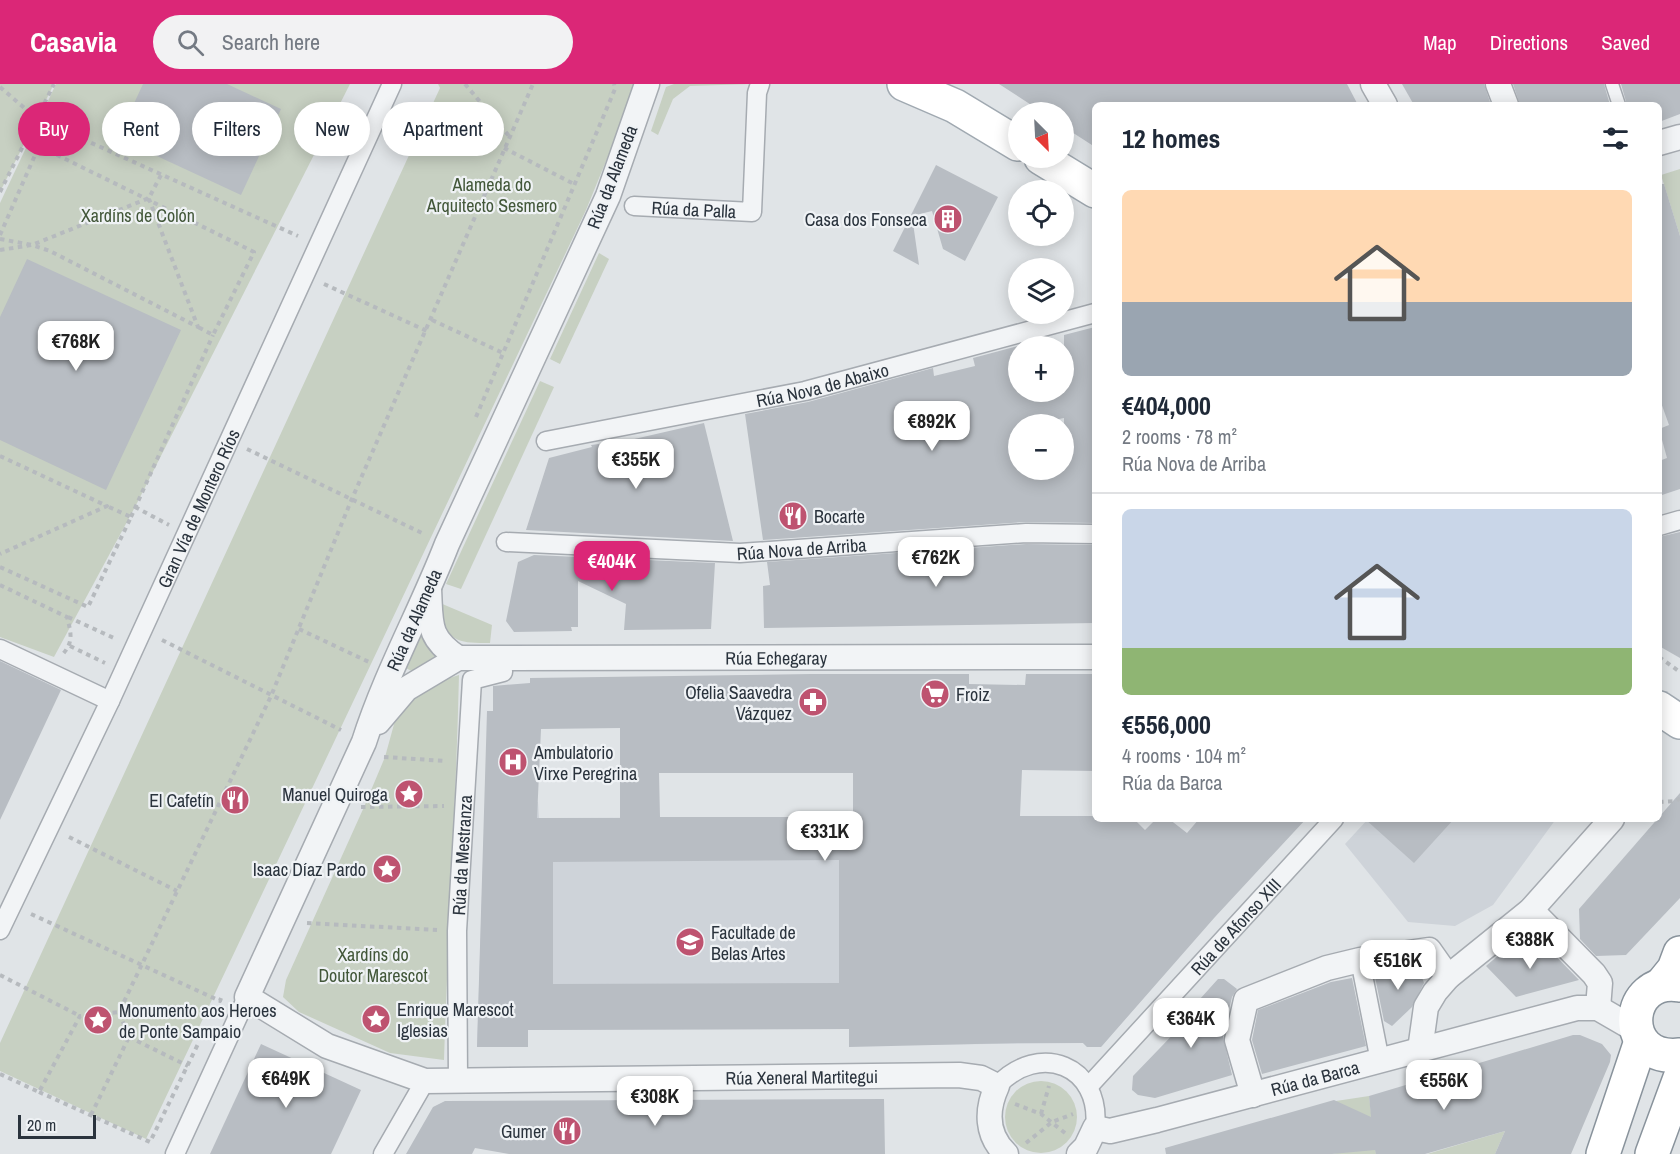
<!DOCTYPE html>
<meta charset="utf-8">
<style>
body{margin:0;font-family:"Archivo Narrow",sans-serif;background:#f2f2f3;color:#1f2937;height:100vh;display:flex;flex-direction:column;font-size:22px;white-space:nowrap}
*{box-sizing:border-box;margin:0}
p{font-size:20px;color:#747a83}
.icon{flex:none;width:33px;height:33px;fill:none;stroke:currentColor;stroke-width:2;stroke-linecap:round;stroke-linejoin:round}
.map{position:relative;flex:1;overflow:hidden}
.details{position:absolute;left:1092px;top:18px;width:570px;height:720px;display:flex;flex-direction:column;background:#fff;border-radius:9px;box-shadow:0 3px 15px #0003}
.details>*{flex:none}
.guide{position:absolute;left:18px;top:18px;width:570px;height:54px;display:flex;gap:12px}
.needle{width:39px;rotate:156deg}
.buttons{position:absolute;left:1008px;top:18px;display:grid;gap:12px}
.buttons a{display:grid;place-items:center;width:66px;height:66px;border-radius:50%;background:#fff;box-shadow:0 3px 15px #0003;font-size:30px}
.scale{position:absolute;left:18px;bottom:15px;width:78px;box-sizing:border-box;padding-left:6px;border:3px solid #2a333d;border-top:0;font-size:16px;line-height:21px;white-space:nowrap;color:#2a333d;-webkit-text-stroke:4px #eff2f5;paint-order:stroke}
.price{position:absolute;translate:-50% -51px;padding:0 14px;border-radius:12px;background:#fff;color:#222;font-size:20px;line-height:39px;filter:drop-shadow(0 2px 3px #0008)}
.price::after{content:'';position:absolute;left:50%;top:36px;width:18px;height:14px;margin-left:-9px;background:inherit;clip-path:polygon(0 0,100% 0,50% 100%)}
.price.current{background:#db2777;color:#fff}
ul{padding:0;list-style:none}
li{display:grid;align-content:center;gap:12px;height:318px;padding:0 30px}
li+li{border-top:2px solid #e0e1e3}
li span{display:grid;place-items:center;height:186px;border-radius:9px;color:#555}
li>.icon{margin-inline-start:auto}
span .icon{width:108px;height:108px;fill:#fffc;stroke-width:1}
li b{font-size:26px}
h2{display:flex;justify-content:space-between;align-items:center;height:72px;padding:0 30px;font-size:26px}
.chip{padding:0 21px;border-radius:27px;background:#fff;box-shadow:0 3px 15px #0003;font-size:21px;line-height:54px}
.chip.current{background:#db2777;color:#fff}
header{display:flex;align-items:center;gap:36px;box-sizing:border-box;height:84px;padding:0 30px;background:#db2777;color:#fff}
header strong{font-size:28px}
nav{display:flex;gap:33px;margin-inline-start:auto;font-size:21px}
.search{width:420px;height:54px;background:#f2f2f3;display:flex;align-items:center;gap:15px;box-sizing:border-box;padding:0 21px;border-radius:33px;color:#747a83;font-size:22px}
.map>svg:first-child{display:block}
.built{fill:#ced3d9}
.green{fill:#c7d0c2}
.building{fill:#b8bdc3;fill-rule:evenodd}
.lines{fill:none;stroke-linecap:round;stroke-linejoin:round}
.service-casing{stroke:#a6abb1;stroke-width:15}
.pedestrian-casing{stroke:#a6abb1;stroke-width:21}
.minor-casing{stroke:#a6abb1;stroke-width:27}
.primary-casing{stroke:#a0a9b1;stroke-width:36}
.trunk-casing{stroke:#89939c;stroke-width:36}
.path{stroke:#b6babe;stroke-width:4;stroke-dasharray:4.5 4.5;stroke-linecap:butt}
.service{stroke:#f2f4f6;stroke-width:12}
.pedestrian{stroke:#f2f4f6;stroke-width:18}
.minor{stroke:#f2f4f6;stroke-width:24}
.primary{stroke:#fff;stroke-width:33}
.trunk{stroke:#fff;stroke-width:33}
.labels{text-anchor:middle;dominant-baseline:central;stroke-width:4.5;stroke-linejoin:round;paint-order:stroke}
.street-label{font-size:18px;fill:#2a333d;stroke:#eff2f5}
.park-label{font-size:18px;fill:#425739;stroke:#eff2f5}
.poi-label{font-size:18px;fill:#2a333d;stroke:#eff2f5;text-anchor:end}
</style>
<header>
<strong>Casavia</strong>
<div class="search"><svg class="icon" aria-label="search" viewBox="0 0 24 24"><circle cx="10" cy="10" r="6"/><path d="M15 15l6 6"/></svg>Search here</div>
<nav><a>Map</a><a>Directions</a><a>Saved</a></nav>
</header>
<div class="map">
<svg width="1680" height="1070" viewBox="0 0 1680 1070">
<rect width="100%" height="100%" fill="#e0e4e7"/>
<g class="built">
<polygon points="853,716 882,716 1172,881 1101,963 1087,963 1083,959 893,961 849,945 528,946 528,963 477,963 485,719 538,718 539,734 853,733"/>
<polygon points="1368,735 1556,735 1493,821 1455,842 1408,838 1345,760"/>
</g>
<g class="green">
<polygon points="0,0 54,0 0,108"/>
<polygon points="56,0 350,0 135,423 54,573 0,553 0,119"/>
<polygon points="438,0 633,0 635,6 586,126 146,1055 0,987 0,959 440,4"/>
<polygon points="674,0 751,0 690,2 673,15 658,51 651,47 666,3"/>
<polygon points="1680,85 1680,152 1661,91"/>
<polygon points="599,169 609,175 560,280 550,275"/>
<polygon points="540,297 554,303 461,505 446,500"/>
<path d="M440 519 492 541 490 559C460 559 452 559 437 532Z"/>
<polygon points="419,543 438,577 414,588 399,581"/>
<path d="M459 591C456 719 448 848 444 976L390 969 299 928 283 913 286 896 364 723 385 673 396 633 415 612 434 599Z"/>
<circle cx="1041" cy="1033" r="36"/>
<polygon points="1369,1012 1376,1070 1332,1070 1337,1069 1336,1017"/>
<polygon points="1505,1047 1495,1070 1426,1070 1427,1070"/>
</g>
<g class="building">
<polygon points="143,0 227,0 281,25 241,111 118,54"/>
<polygon points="999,0 1347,0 1358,21 1095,21 1095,63 1064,43 1064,28 1042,28"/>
<polygon points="1402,0 1484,0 1491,21 1414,21"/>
<polygon points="1513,0 1604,0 1610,21 1520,21"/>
<polygon points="1621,0 1680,0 1680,30 1659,38 1659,21 1627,21"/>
<polygon points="936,81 998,113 965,177 943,165 932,127 912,132 919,181 893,167"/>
<polygon points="1659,100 1664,100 1680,152 1680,405 1659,412 1659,377 1667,374 1659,345 1669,341 1659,313"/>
<polygon points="27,175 181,246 106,406 0,356 0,233"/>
<path d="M1095 243V439L1025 438 763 456 745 330 808 318 933 284 934 292 975 282 973 274 1018 262V308H1064V251ZM1064 334V386H1018V340H1034Z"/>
<polygon points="704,339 733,457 526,446 549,374 592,363 591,361 630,356"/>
<polygon points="1680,448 1680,574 1659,562 1659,453"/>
<polygon points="1026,460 1095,461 1095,539 764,544 763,502 770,501 767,478"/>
<polygon points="534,471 715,479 711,545 624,546 626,520 578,497 578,543 571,543 572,547 514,548 506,537 518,478"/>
<polygon points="0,577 61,606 0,736"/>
<path d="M811 590H969V600L1025 601 1026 590H1095V687L1022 686 1020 732H1095V735H1134L1145 746 1156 735H1169L1187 749 1199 735H1306L1215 833 1101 963H1087L1083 959H1017L849 963V945L528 946V963H477L487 627H493V602L530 599V594ZM620 644V734H537L541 645ZM659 689H853V733H660ZM839 776V899L553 900V778Z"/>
<polygon points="1680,709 1680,814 1626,871 1596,872 1580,855 1579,825"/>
<polygon points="1365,735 1454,735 1414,779"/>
<polygon points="1514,858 1530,872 1545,861 1579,896 1516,913 1486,882"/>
<polygon points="1418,882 1424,899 1412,923 1392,942 1384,937 1374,888"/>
<polygon points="1352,894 1366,962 1262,990 1252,956 1258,926 1331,898"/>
<polygon points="1218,895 1224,895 1237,905 1232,913 1223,953 1232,991 1155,1014 1138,1011 1132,1006 1133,992 1185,938 1182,935"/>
<polygon points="1573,951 1580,951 1602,960 1611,971 1610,978 1571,1070 1495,1070 1505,1047 1425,1070 1376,1070 1375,1066 1332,1070 1166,1070 1165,1064 1334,1016 1371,1033 1369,1012"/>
<polygon points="261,960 361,1006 331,1070 210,1070"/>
<polygon points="884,1015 885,1070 509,1070 475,1064 472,1070 406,1070 433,1023 445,1017"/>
</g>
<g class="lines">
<g class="service-casing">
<polyline id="service" points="1612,0 1619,21"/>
</g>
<g class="pedestrian-casing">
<g id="pedestrian">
<path id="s1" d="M634 122 752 128 757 9 760 0"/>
<path id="s2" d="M546 357 805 307 1095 229"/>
<polyline points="1659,442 1680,436"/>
<path id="s3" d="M506 458 740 469 1026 449 1095 450"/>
<polyline points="0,565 110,617"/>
<path id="s4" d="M0 846 110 617 392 0"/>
<polyline points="1360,876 1380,977"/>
<path id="s5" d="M458 995 457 847 472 596 503 588 502 572"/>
<path d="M997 1002C1039 957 1102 981 1095 1044"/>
<path id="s6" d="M1088 1003 1334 735"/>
<polyline points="175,1070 247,913"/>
<polyline points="383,1070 425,997"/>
</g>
</g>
<g class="minor-casing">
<g id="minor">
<path id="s7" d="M647 0 608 112 447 460C421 527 386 589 364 658L247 913 327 962 425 997 959 991 981 994 997 1002C986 1026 986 1051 1006 1070"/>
<polyline points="1373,0 1385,21"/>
<polyline points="1498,0 1506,21"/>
<polyline points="1659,59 1680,53"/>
<path d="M429 505C431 540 427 553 458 574"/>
<path id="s8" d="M378 638 406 605 458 574 1095 573"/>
<polyline points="1531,826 1594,890 1600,899 1598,924"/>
<polyline points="1420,966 1426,923 1435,908 1448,893 1531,826 1612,735"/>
<polyline points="1253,1011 1237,956 1246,916 1327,884 1360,876 1429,866 1448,893"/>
<path id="s9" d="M1079 1070 1086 1063 1095 1044 1110 1047 1157 1036 1577 924H1598L1636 946"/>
</g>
</g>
<g class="primary-casing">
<g id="primary">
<polyline points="904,0 955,22 1018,60"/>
<polyline points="1041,74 1095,107"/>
<polyline points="1659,624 1680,638"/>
</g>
</g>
<g class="trunk-casing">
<g id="trunk">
<polyline points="1661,901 1674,885 1680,869"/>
<path d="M1680 901C1624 891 1618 978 1680 971"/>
<polyline points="1603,1070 1641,957"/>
<polyline points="1652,1070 1680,994"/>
</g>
</g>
<g class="path">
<polyline points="465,0 509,52"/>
<polyline points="0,3 36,34 298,152"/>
<polyline points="504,64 576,101"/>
<polyline points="0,108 54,0"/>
<polyline points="0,151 39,62 254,168 213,251 198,243"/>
<polyline points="0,155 32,161 149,114 162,89"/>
<polyline points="0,166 32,161 50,167 198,243 149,115"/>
<polyline points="324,200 427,247"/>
<polyline points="432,236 503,269"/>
<polyline points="476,333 615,5 614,0"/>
<polyline points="247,365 424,450"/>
<polyline points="0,372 107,422 0,470"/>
<polyline points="135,423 169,441"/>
<polyline points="131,433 213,251"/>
<polyline points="0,483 88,523 131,433 107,422"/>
<path d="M0 501 67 533C71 549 74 558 62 571"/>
<polyline points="68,533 116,555"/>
<polyline points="299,545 369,578"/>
<polyline points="162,556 341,646"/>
<polyline points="70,562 105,579"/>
<polyline points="1659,573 1680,588"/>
<polyline points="384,673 446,677"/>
<polyline points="1659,718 1676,717 1680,714"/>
<polyline points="361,723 444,722"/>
<polyline points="69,753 177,807"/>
<polyline points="31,830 220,917 221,914"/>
<polyline points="307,839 437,846"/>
<polyline points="0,891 80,932"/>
<polyline points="129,953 188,982"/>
<polyline points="0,990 39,1008 80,932 119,928 271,612 351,417 533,0"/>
<polyline points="39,1008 150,1058 199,958"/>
<polyline points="1015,1020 1041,1030 1065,1049"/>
<polyline points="1041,1030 1049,1002"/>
<polyline points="91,1031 129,953 119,928"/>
<polyline points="1026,1059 1052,1038 1073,1030"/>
</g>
<use href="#service" class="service"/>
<use href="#pedestrian" class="pedestrian"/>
<use href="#minor" class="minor"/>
<use href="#primary" class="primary"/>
<use href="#trunk" class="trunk"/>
</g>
<defs>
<g id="building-disc" transform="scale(1.5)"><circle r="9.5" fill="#be5370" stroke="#eff2f5"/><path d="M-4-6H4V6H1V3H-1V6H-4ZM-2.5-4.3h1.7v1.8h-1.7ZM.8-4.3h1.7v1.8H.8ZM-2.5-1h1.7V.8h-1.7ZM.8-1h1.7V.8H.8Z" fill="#fff"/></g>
<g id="restaurant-disc" transform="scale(1.5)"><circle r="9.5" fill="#be5370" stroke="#eff2f5"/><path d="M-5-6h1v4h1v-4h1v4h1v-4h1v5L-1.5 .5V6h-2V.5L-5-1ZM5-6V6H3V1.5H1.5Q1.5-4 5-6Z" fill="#fff"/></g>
<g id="supermarket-disc" transform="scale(1.5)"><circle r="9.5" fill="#be5370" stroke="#eff2f5"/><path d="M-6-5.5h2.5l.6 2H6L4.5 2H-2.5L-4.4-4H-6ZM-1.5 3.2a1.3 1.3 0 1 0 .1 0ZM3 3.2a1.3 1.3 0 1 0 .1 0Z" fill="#fff"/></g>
<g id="pharmacy-disc" transform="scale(1.5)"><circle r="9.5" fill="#be5370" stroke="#eff2f5"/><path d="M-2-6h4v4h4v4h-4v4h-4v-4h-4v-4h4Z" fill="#fff"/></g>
<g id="hospital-disc" transform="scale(1.5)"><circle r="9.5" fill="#be5370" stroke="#eff2f5"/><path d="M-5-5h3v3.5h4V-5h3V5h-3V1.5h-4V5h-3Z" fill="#fff"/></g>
<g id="sight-disc" transform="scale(1.5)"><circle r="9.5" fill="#be5370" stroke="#eff2f5"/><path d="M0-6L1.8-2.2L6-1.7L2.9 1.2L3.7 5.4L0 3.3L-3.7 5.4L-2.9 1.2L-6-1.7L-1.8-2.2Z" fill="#fff"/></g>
<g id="university-disc" transform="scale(1.5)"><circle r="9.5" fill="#be5370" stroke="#eff2f5"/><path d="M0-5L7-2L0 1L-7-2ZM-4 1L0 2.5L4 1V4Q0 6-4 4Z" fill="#fff"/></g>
</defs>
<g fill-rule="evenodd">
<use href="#building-disc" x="948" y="135"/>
<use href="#restaurant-disc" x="793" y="432"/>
<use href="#supermarket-disc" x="935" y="610"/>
<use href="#pharmacy-disc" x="813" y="618"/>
<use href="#hospital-disc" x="513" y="678"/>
<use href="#sight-disc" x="409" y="710"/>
<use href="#restaurant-disc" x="235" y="716"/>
<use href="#sight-disc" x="387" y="785"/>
<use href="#university-disc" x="690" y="858"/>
<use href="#sight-disc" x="376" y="935"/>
<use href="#sight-disc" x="98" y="936"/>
<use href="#restaurant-disc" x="567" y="1047"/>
</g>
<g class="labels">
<g class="street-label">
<text transform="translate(612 93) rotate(-69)">Rúa da Alameda</text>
<text stroke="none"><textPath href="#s1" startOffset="60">Rúa da Palla</textPath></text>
<text stroke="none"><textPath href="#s2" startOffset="282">Rúa Nova de Abaixo</textPath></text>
<text stroke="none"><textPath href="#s4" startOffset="466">Gran Vía de Montero Ríos</textPath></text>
<text stroke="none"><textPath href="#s3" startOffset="296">Rúa Nova de Arriba</textPath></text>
<text transform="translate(414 536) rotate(-66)">Rúa da Alameda</text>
<text stroke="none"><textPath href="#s8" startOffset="422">Rúa Echegaray</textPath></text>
<text stroke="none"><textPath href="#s5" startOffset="224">Rúa da Mestranza</textPath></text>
<text stroke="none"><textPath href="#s6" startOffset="218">Rúa de Afonso XIII</textPath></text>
<text stroke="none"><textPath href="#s7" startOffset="1572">Rúa Xeneral Martitegui</textPath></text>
<text stroke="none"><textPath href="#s9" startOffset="258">Rúa da Barca</textPath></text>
</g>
<g class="park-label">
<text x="492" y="100">Alameda do<tspan x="492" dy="21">Arquitecto Sesmero</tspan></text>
<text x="138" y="131">Xardíns de Colón</text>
<text x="373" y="870">Xardíns do<tspan x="373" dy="21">Doutor Marescot</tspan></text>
</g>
<g class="poi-label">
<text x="927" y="135">Casa dos Fonseca</text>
<text x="814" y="432" text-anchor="start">Bocarte</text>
<text x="792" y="608">Ofelia Saavedra<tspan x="792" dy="21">Vázquez</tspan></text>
<text x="956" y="610" text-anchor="start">Froiz</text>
<text x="534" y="668" text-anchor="start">Ambulatorio<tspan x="534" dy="21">Virxe Peregrina</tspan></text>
<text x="388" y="710">Manuel Quiroga</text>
<text x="214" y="716">El Cafetín</text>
<text x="366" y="785">Isaac Díaz Pardo</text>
<text x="711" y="848" text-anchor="start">Facultade de<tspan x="711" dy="21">Belas Artes</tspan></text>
<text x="397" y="925" text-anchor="start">Enrique Marescot<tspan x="397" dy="21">Iglesias</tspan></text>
<text x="119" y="926" text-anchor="start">Monumento aos Heroes<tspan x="119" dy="21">de Ponte Sampaio</tspan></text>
<text x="546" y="1047">Gumer</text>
</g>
</g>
</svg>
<div class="buttons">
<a><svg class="needle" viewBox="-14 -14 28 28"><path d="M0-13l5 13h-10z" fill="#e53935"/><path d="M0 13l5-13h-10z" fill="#747a83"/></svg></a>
<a><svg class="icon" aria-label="locate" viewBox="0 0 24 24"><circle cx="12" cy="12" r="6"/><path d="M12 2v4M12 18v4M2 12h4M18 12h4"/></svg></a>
<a><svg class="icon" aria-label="layers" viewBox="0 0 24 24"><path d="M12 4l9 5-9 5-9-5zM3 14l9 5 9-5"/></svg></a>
<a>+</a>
<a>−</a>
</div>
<div class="scale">20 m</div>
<b class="price" style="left:76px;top:288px">€768K</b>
<b class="price" style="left:932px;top:368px">€892K</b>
<b class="price" style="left:636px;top:406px">€355K</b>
<b class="price" style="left:936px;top:504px">€762K</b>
<b class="price current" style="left:612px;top:508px">€404K</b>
<b class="price" style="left:825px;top:778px">€331K</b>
<b class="price" style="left:1530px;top:886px">€388K</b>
<b class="price" style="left:1398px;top:907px">€516K</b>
<b class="price" style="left:1191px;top:965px">€364K</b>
<b class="price" style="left:286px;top:1025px">€649K</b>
<b class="price" style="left:1444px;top:1027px">€556K</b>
<b class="price" style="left:655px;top:1043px">€308K</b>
<div class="guide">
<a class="chip current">Buy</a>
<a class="chip">Rent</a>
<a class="chip">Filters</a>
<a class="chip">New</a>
<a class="chip">Apartment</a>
</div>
<section class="details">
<h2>12 homes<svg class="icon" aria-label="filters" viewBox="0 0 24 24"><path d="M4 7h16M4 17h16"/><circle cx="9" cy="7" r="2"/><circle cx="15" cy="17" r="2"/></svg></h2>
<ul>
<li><span style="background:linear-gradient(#ffd9b3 60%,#9aa5b1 0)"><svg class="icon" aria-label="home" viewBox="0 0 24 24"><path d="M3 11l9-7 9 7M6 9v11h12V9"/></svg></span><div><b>€404,000</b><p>2 rooms · 78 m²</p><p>Rúa Nova de Arriba</p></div></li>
<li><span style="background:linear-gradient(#c9d6e8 75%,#8fb573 0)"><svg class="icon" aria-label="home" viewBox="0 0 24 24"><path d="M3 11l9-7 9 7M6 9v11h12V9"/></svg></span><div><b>€556,000</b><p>4 rooms · 104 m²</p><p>Rúa da Barca</p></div></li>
</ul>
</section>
</div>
